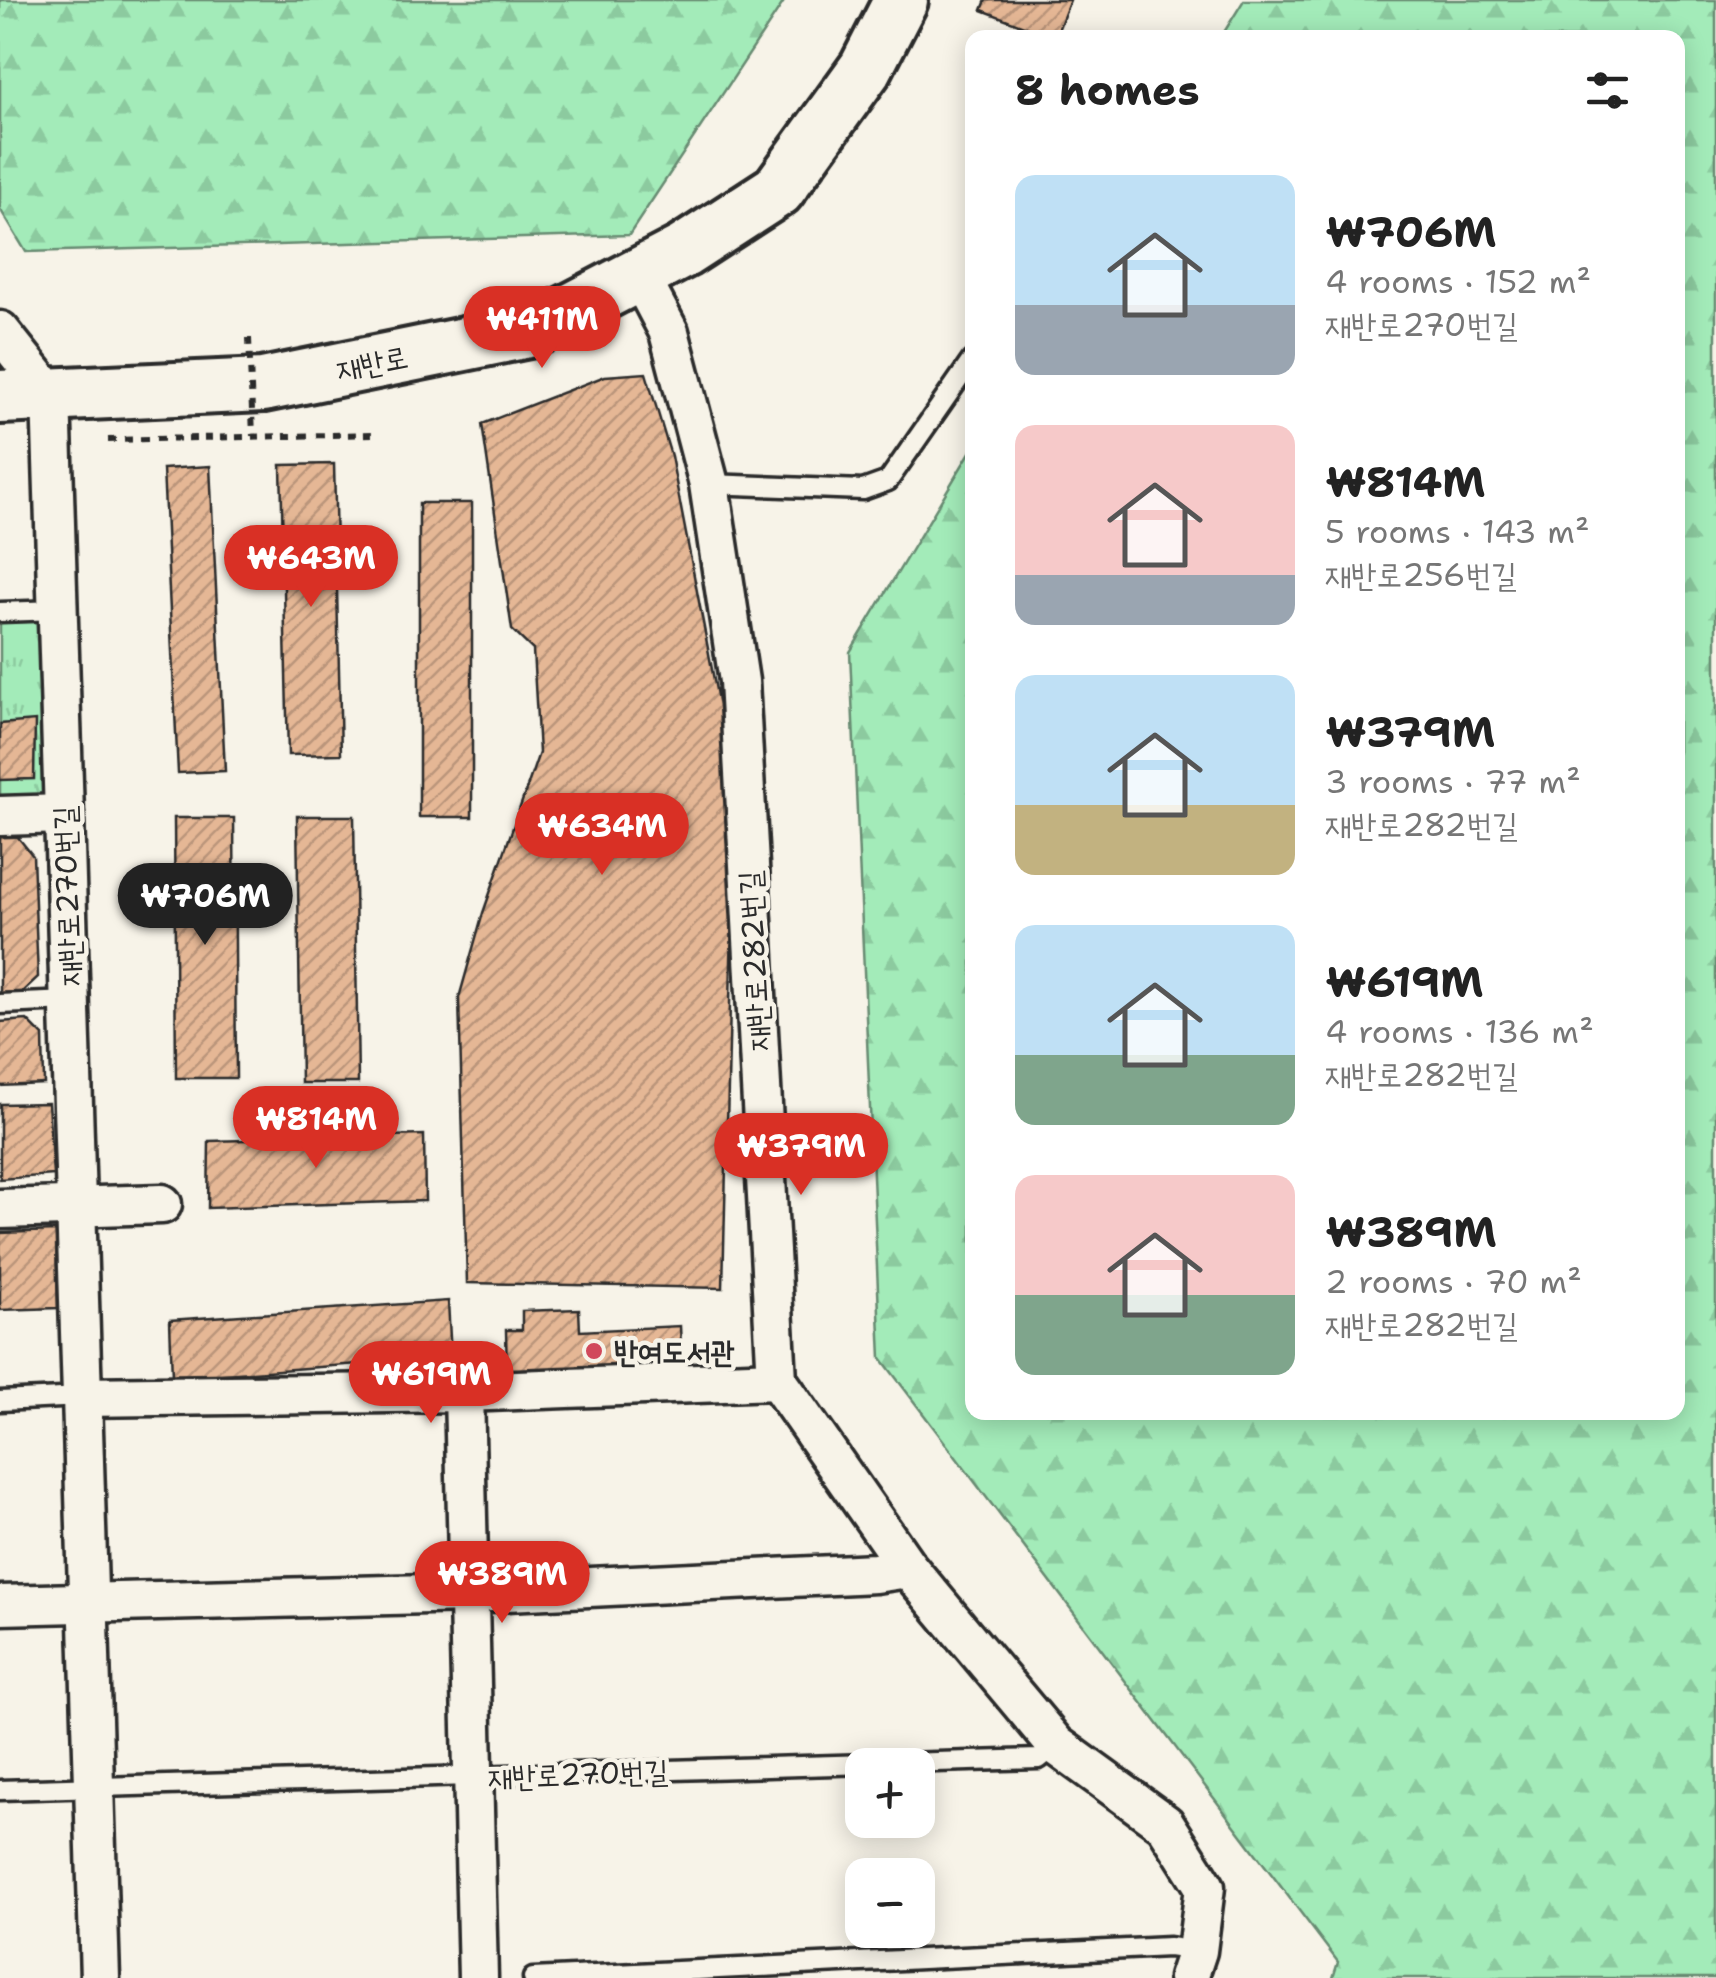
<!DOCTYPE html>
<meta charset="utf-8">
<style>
body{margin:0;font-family:"Shantell Sans","Poor Story",sans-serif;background:#f2f2f2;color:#222;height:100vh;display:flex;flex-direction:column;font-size:38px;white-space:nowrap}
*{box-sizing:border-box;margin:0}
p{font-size:32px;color:#767676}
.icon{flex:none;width:55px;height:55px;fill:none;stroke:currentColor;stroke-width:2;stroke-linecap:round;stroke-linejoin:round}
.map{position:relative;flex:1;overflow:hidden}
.panel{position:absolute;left:965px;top:30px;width:720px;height:1390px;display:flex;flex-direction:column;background:#fff;border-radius:20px;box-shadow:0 5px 25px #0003}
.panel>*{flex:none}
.controls{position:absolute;left:845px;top:1748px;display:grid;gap:20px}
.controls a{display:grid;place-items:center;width:90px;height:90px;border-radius:20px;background:#fff;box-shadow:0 5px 25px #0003;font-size:50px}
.price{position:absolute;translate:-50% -85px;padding:0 22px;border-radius:35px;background:#d93025;color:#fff;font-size:32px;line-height:65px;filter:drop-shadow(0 2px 5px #0008)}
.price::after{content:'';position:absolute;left:50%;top:60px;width:30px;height:22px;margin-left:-15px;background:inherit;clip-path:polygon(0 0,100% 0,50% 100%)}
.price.active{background:#222;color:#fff}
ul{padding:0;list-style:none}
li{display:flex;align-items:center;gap:30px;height:250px;padding:0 50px}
li span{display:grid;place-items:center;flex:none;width:280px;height:200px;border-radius:20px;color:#555}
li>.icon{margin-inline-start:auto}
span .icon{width:120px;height:120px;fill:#fffc;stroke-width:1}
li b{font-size:42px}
h2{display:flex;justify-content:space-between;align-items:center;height:120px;padding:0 50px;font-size:42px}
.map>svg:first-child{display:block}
.forest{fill:url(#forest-firs);stroke:#678b72;stroke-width:2.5}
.park{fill:url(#park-tufts);stroke:#678b72;stroke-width:2.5}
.building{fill:url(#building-hatch);stroke:#2b2b2b;stroke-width:2.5}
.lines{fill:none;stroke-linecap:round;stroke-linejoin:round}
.lane-casing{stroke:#2b2b2b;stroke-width:25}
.street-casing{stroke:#2b2b2b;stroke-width:45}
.secondary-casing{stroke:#2b2b2b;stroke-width:60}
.path{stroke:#2b2b2b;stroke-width:6;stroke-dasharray:8 8;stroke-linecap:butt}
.lane{stroke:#f7f3e8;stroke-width:18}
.street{stroke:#f7f3e8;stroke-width:38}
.secondary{stroke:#f7f3e8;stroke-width:52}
.path-bridge{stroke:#2b2b2b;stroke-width:6;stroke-dasharray:8 8;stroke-linecap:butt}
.poi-dot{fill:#d1495b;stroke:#f7f3e8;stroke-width:4}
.labels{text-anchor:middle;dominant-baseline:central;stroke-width:9;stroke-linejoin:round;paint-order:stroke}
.street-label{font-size:30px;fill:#2b2b2b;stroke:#f7f3e8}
.poi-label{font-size:30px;font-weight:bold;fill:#2b2b2b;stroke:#f7f3e8;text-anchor:start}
</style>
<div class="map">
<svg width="1716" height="1978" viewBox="0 0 1716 1978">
<defs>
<pattern id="forest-firs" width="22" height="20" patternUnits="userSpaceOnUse" patternTransform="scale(2.5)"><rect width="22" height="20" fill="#a3ebb9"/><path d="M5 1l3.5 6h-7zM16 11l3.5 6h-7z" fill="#8cca9f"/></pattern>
<pattern id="park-tufts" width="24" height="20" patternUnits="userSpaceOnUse" patternTransform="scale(2.5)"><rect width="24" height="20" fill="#a3ebb9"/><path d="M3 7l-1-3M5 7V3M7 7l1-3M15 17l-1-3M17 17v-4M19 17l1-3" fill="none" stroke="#8cca9f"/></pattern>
<pattern id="building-hatch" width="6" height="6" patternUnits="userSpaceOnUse" patternTransform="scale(2.5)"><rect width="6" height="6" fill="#e5b795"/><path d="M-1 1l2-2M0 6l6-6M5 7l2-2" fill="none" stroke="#ba957a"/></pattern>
</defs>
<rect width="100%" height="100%" fill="#f7f3e8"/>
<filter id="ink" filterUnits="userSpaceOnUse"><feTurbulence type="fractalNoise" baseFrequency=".01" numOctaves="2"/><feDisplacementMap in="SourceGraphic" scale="20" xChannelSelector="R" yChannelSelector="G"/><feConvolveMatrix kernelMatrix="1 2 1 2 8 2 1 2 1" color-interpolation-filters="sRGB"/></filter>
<g filter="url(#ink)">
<g class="forest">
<polygon points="0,0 785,0 629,235 26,252 0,209"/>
<polygon points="1244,0 1716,0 1716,1978 1333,1978 1338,1962 881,1358 850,652 972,449 972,1412 1678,1412 1678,38 1221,37"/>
</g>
<polygon class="park" points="58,610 64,814 0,816 0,612"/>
<g class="building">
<polygon points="986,0 1070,0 1055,38 982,10"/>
<polygon points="646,373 671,456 720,711 733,881 723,1288 467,1283 459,998 483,913 539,753 533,650 512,630 482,424 605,376"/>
<polygon points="334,464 341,754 288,755 281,465"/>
<polygon points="210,466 225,771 178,773 163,469"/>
<rect x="419" y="503" width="53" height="314"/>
<polygon points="35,721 34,779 0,780 0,724"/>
<polygon points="297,816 354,816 358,1083 301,1083"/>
<polygon points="174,818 234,818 236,1078 176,1078"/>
<polygon points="13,831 33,856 38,977 22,992 0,993 0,832"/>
<polygon points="27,1020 43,1036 44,1084 0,1086 0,1022"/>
<polygon points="48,1103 53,1175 0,1179 0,1104"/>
<polygon points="424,1135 425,1201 208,1208 209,1141"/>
<polygon points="56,1231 58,1308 0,1310 0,1233"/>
<polygon points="448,1301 451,1357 172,1378 170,1320"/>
<polygon points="579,1309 580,1331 680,1326 682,1370 507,1378 506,1330 522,1330 522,1311"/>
</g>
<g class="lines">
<g class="lane-casing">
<g id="lane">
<polyline points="709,484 863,490 888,481 972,360"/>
<polyline points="0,612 58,610"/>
<polyline points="0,1004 70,1001"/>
<polyline points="0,1401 82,1397"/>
<polyline points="0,1790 1039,1759 1056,1745"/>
<polyline points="533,1978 1169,1947 1197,1951"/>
</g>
</g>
<g class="street-casing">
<g id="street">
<polyline points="639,275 669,332 709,484 739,681 777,1380 908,1568 1056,1745 1165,1824 1205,1887 1197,1951 1188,1978"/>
<polyline points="0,331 51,395 100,1978"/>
<polyline points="0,816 64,814"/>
<polyline points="0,1209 162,1204"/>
<polyline points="464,1392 478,1978"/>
<polyline points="82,1397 464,1392 777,1380"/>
<polyline points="0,1605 468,1593 875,1573 908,1568"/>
</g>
</g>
<g class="secondary-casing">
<polyline id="secondary" points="0,397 263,385 533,330 684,251 778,190 866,68 901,0"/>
</g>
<polyline class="path" points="108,440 376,434"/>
<use href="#lane" class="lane"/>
<use href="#street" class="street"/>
<use href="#secondary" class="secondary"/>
<polyline class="path-bridge" points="249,338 253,436"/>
</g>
</g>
<circle class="poi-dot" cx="594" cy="1351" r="10"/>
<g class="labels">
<g class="street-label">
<text transform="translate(372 363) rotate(-11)">재반로</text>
<text transform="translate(67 896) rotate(-92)">재반로270번길</text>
<text transform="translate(754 961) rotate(-93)">재반로282번길</text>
<text transform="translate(578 1774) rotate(-2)">재반로270번길</text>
</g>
<g class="poi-label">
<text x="614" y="1351">반여도서관</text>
</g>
</g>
</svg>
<div class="controls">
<a>+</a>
<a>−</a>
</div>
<b class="price" style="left:542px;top:371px">₩411M</b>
<b class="price" style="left:311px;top:610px">₩643M</b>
<b class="price" style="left:602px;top:878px">₩634M</b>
<b class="price active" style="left:205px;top:948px">₩706M</b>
<b class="price" style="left:316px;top:1171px">₩814M</b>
<b class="price" style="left:801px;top:1198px">₩379M</b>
<b class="price" style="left:431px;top:1426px">₩619M</b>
<b class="price" style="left:502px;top:1626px">₩389M</b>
<section class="panel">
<h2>8 homes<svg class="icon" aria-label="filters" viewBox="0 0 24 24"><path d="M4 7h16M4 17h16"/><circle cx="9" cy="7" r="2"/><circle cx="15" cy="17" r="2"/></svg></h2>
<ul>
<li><span style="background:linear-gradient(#bfe0f5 65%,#9aa5b1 0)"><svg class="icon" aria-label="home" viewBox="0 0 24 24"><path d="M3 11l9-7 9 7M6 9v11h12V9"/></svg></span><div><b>₩706M</b><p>4 rooms · 152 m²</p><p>재반로270번길</p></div></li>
<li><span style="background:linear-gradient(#f6c9c9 75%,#9aa5b1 0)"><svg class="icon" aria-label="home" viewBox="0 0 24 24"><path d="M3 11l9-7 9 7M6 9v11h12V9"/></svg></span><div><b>₩814M</b><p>5 rooms · 143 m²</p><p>재반로256번길</p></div></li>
<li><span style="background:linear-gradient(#bfe0f5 65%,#c2b280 0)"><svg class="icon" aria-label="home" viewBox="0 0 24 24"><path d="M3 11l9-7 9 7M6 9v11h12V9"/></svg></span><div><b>₩379M</b><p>3 rooms · 77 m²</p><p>재반로282번길</p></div></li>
<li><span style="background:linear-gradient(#bfe0f5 65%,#7fa58c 0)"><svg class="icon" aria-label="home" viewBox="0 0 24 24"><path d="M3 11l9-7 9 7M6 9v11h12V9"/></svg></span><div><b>₩619M</b><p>4 rooms · 136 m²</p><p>재반로282번길</p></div></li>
<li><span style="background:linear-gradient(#f6c9c9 60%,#7fa58c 0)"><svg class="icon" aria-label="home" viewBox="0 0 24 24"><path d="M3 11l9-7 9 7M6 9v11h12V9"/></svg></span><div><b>₩389M</b><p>2 rooms · 70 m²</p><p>재반로282번길</p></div></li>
</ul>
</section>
</div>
